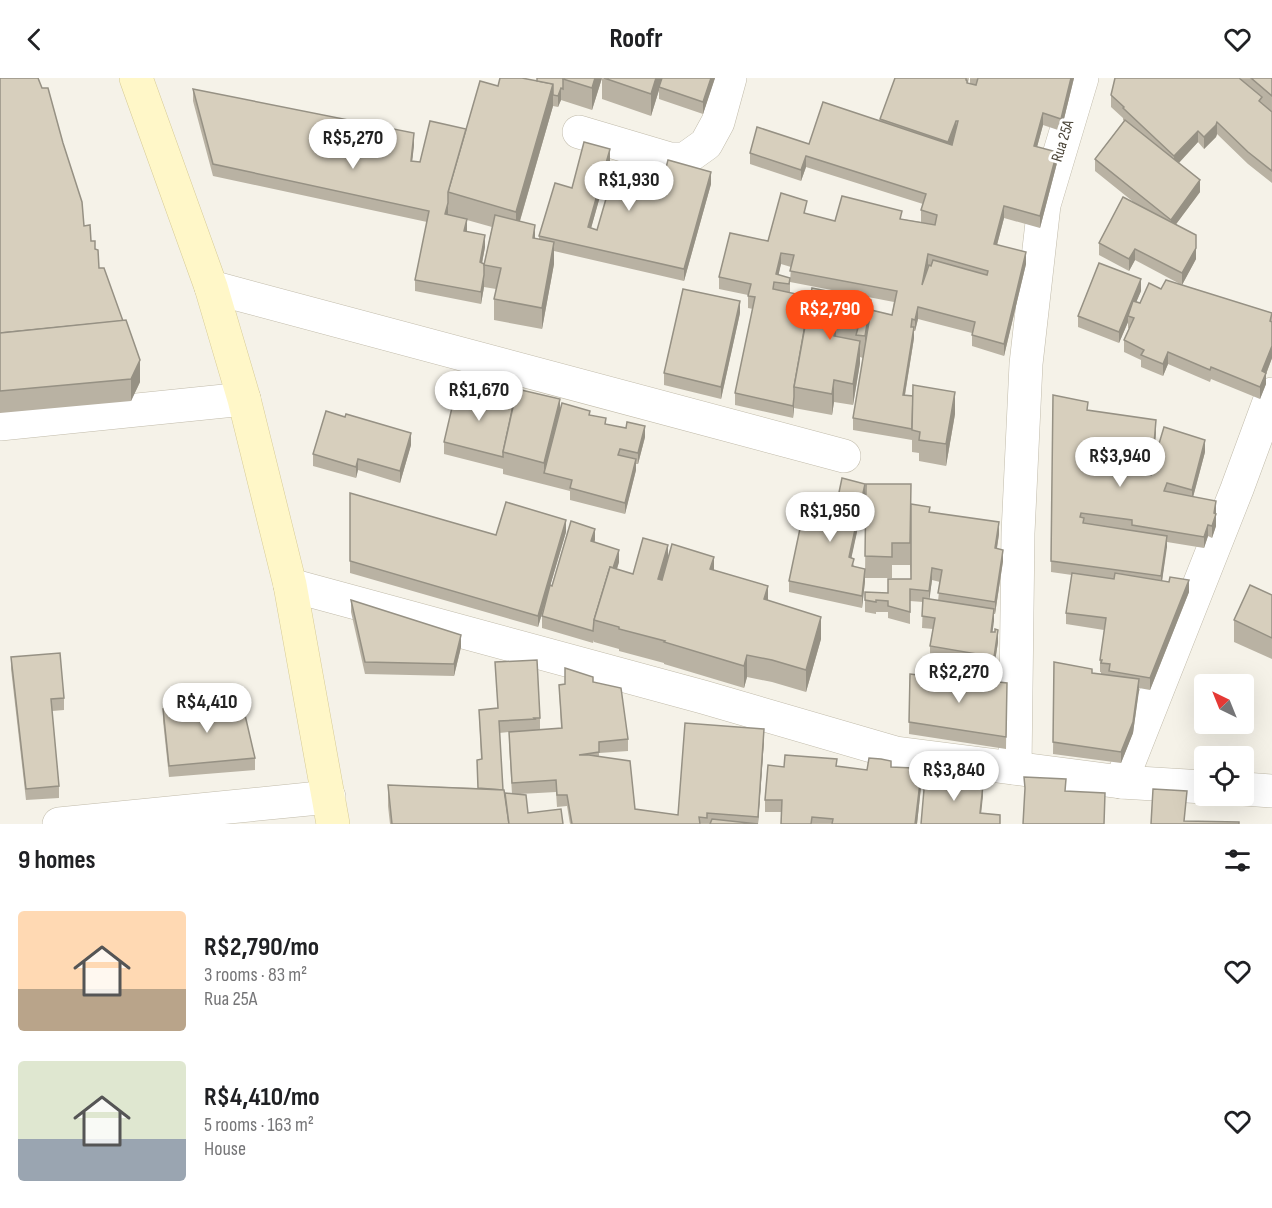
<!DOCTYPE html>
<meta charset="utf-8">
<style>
body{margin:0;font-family:"Sofia Sans Condensed",sans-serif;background:#f2f2f2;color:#202124;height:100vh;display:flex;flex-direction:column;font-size:22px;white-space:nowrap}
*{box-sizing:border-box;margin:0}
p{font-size:20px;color:#757577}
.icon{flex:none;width:33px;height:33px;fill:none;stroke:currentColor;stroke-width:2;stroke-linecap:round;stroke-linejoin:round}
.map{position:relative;height:746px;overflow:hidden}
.drawer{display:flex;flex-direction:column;background:#fff;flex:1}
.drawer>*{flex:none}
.needle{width:39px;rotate:317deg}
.controls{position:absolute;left:1194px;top:596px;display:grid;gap:12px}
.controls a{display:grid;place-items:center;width:60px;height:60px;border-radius:6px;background:#fff;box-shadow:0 6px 24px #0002;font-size:30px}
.price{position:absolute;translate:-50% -51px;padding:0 14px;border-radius:21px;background:#fff;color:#222;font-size:20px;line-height:39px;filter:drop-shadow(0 2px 3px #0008)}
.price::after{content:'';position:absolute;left:50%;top:36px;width:18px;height:14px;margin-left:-9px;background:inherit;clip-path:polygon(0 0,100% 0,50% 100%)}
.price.active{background:#ff4d15;color:#fff}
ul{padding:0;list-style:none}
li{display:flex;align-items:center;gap:18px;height:150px;padding:0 18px}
li span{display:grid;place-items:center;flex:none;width:168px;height:120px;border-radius:6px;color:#555}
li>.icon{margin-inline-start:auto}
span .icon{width:72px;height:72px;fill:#fffc;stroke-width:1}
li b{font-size:26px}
h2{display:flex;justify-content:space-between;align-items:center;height:72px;padding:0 18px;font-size:26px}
header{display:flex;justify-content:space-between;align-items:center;height:78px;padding:0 18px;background:#fff;font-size:27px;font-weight:700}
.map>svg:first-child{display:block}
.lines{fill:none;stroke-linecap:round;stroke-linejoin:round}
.street-casing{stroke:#c1bbaa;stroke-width:34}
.secondary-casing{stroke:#d7cb96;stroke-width:34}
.street{stroke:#fff;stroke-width:33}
.secondary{stroke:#fff7c8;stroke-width:33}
.wall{fill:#b9b2a3;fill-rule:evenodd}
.shaded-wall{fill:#969184}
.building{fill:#d7cfbd;stroke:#969184;stroke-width:1.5;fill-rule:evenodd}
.labels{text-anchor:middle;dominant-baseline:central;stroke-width:6;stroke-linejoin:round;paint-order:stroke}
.street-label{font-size:16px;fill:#494336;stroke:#fff}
</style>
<header><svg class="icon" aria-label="back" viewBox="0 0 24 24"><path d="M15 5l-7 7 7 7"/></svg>Roofr<svg class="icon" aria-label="heart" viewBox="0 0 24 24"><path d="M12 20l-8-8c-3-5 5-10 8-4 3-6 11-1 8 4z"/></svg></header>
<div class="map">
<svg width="1272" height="746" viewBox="0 0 1272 746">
<rect width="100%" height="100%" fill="#f5f2e8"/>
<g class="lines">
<g class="street-casing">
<g id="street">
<polyline points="579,54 670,81 685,81 706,66 718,44 730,0"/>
<polyline points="211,209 844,378"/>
<polyline points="0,346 244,321"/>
<polyline points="290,507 703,619 896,675 1121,704 1204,709"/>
<polyline points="1015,690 1018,455 1026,286 1044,127 1082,0"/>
<polyline points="1121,704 1237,411 1272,316"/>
<polyline points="1244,711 1272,713"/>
<polyline points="59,746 329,719"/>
</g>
</g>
<g class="secondary-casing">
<polyline id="secondary" points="136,0 211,209 244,321 290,507 333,746"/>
</g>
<use href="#street" class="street"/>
<use href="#secondary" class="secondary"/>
</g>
<g class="wall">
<polygon points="0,0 84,148 95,171 99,190 140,304 131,323 0,335"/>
<path d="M537 0H602L592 32 561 22 558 29 553 28 520 143 535 160 539 161V158L572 110 610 83 591 150 597 152 648 117 662 105 711 106 684 203 554 173V186L542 251 494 242V221L496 211 484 209 481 226 415 213V202L427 144 213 98 193 23V11L414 67 412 83 420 84 466 51 498 8 537 3ZM467 142 492 149 484 186 482 185 485 169 467 154Z"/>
<polygon points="602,0 715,0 703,36 659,21 659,12 651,38 602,21"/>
<path d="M895 0H969L968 5H970V0H1074L1061 53 1043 47 1037 69 1057 85 1040 150 1004 140 997 167 1026 186 1004 278 972 268V255L918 241 915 253H914V260L905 317 955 336 946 388 919 383V375L912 374V362L853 352V340L863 280 860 279V285L853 327 834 324 832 337 794 330 793 340 735 327V315L753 231 748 230V217L719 211V199L807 136 835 143 902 141 921 144V132L923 126 806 89 801 103 750 86V75L809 66 880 43ZM781 186 791 189 790 204 894 224 892 237 790 215V200L778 197Z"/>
<polygon points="1115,0 1272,0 1272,105 1248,86 1217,56 1216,59 1204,71 1198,64 1179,85 1200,114 1176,146 1196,181 1182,207 1272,235 1272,280 1266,296 1266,306 1260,321 1211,301 1210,304 1168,286 1163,298 1141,289 1141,282 1124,274 1124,262 1129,250 1128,250 1128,244 1119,265 1078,249 1078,238 1141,213 1136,224 1140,225 1161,211 1180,206 1135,182 1129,193 1099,177 1099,165 1136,126 1095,93 1095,81 1124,43 1123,42 1123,40 1111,29 1111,17"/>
<polygon points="740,235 721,321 664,307 664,295"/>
<polygon points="1053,317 1088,332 1156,354 1153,384 1205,374 1193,419 1216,423 1216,448 1212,460 1208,458 1204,470 1167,464 1162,503 1189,514 1150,612 1139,610 1133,655 1121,685 1053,676 1054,584 1092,595 1101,596 1101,594 1100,594 1100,582 1104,552 1066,546 1066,535 1072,497 1051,494"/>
<polygon points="514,323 590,337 606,346 645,359 638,386 636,386 636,392 625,436 570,422 570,413 503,396 503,391 444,376 444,364"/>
<polygon points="411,367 400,405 358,392 356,400 313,388 313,376"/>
<path d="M866 406 930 434 999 456 997 470 1003 483 995 536H994L992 554 998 564 994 590 930 580V568L933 551 922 550 923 524 910 523V546L888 540V534H876V536L865 534V514L888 515V501H911L910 487H892V500H865ZM932 502 940 504 938 523 929 521Z"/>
<polygon points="350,415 496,457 566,454 538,549 350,495"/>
<polygon points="865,417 851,480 854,488 865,503 862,530 789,514 789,503 810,439 837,424"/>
<polygon points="595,462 594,464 619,484 617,491 633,496 668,481 714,492 768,523 821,561 806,614 772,604 747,599 744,610 664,586 664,585 619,573 619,571 594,564 594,562 593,565 542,550 542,538 552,508"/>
<polygon points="1272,517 1272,581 1234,564 1234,542"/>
<polygon points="351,522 461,569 454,598 365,596 351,534"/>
<polygon points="11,579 64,620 64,632 52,633 59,708 59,720 26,722 11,591"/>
<path d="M495 584 540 640V651L535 652 561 650 559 607 565 606V590L593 604 628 661V673L599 675V679L635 731 678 737 764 662 758 746H570L567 728 557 729 556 714 520 716 528 735 563 746H390L388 728V707L478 710 477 682 481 681 479 632 498 631ZM509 654V666L512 716 505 715 503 712 499 655Z"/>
<polygon points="910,596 964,603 1007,605 1006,671 909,656"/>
<polygon points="163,631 255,680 255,692 169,699 163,643"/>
<polygon points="837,688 867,692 891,689 922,700 917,746 781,746 781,734 765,734 765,722 784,689"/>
</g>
<g class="shaded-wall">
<polygon points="595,0 602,0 592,32 592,10"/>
<polygon points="656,0 663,0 659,9 659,12 651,38 651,16"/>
<polygon points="711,0 715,0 703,36 703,24"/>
<polygon points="1071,0 1074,0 1061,53 1061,41"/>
<polygon points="553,6 553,28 516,156 516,134"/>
<polygon points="561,10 561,22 558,29 558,18"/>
<polygon points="1043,35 1043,47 1034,80 1034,68"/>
<polygon points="956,43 956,54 948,76 948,64"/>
<polygon points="1217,44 1217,56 1216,59 1204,71 1204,59"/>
<polygon points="1198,53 1198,64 1174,90 1174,78"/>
<polygon points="414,55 414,67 411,94 411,83"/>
<polygon points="610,71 610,83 588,161 588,149"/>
<polygon points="1057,74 1057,85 1040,150 1040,138"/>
<polygon points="806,78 806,89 801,103 801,92"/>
<polygon points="711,94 711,106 684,203 684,191"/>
<polygon points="1200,102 1200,114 1171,153 1171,142"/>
<polygon points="448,125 448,136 445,148 445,136"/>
<polygon points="1004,128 1004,140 994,178 994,166"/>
<polygon points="467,141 467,153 464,165 464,153"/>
<polygon points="535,147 535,169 533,160"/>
<polygon points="485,157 485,169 480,196 480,184"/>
<polygon points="1196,157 1196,181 1182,207 1182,195"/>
<polygon points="554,164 554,186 542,251 542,230"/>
<polygon points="1135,171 1135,182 1129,193 1129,181"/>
<polygon points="1026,174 1026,186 1004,278 1004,266"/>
<polygon points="781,175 781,186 777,204 776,196"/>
<polygon points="928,176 928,187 922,218 922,207"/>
<polygon points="484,197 484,209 481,226 481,214"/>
<polygon points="1141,201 1141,213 1130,239 1128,238 1128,244 1119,265 1119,254"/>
<polygon points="871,222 871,244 865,280 865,258"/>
<polygon points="740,223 740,235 721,321 721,309"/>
<polygon points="918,229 918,241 915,253 915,242"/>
<polygon points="836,242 836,263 834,258"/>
<polygon points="914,249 914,260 903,328 903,317"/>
<polygon points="860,263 860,285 853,327 853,306"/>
<polygon points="1272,268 1272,280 1266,296 1266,306 1260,321 1260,309 1262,293"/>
<polygon points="1168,274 1168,286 1163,298 1163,286"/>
<polygon points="140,282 140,304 131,323 131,301"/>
<polygon points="834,302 834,324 832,337 832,316"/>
<polygon points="955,314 955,336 946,388 946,366"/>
<polygon points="794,319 794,330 793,340 793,328"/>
<polygon points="560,321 560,343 544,395 544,385"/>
<polygon points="1156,342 1156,354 1152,401 1152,389"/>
<polygon points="645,348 645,359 638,386 638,375"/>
<polygon points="411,355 411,367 400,405 400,393"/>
<polygon points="1205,362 1205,374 1192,423 1192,412"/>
<polygon points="358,381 358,392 356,400 356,389"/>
<polygon points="636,381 636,392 625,436 625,425"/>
<polygon points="865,406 865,417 849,491 849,479"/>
<polygon points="1216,423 1216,448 1212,460 1212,448"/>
<polygon points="566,442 566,454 538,549 538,538"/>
<polygon points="999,444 999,456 995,482 995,470"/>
<polygon points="1208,447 1208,458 1204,470 1204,459"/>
<polygon points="595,451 595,462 591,475 591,463"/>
<polygon points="1167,458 1167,469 1161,510 1161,498"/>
<polygon points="668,467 668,489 658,522 658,501"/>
<polygon points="619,472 619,484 600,544 596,543"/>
<polygon points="1003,472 1003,483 995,536 995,524"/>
<polygon points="714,479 714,501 710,491"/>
<polygon points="932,490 932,502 929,525 929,513"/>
<polygon points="865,491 865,503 862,530 862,518"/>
<polygon points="1189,502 1189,514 1150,612 1150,600"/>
<polygon points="768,508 768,530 764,521"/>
<polygon points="994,531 994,543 991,566 991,554"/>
<polygon points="821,539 821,561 806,614 806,592"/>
<polygon points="998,552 998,564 994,590 994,579"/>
<polygon points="461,557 461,569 454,598 454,586"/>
<polygon points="747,577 747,599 744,610 744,588"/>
<polygon points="1139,601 1139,613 1133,655 1121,685 1121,674"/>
<polygon points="764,651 764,662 758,746 758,739"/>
<polygon points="922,688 922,700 917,746 915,746"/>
<polygon points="983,707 983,718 980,746 980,735"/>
</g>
<g class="building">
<polygon points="0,0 38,0 42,10 48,10 63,65 82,124 84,148 90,147 91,163 95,163 95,171 98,172 99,190 104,190 123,243 0,255"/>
<polygon points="500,0 522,0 553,6 516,134 448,114 480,3 498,8"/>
<polygon points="537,0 563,0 563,11 561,10 558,18 553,17 553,6 537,3"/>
<polygon points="563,0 595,0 592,10 563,1"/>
<polygon points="604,0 656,0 651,16"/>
<polygon points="662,0 711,0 703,24 659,9"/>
<path d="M895 0H966V2L967 3V5L976 7 978 0H1071L1061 41 1043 35 1034 68 1057 74 1040 138 1004 128 994 166 1026 174 1004 266 972 257 975 244 918 229 915 242 912 241 911 249H914L903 317 913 318 912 351 853 340 871 232 892 237 897 213 790 193 794 177 781 175 776 196 790 200 789 206 774 204 773 211 810 219 794 309V319L793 328 735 315 755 219 748 218 751 206 719 199 730 155 768 163 781 115 807 123 804 135 835 143 842 118 902 133 900 141 935 147 937 137 921 132 926 116 806 78 801 92 750 75 757 49 809 66 823 24 952 67 958 43H956L948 64 880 41ZM928 176 988 193 987 197 933 182 931 188 929 187 922 207Z"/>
<polygon points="1115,0 1239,0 1262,19 1259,23 1272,34 1272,93 1248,74 1217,44 1216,47 1204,59 1198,53 1174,78 1123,30 1124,29 1111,17"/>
<polygon points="1251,0 1272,0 1272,18"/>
<polygon points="193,11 414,55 411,83 420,84 430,43 466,51 448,114 448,125 445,136 467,141 464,153 485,157 480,184 484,186 484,197 481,214 415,202 429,133 213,86"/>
<polygon points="1125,42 1200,102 1171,142 1095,81"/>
<polygon points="584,64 610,71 588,149 597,152 610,107 648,117 651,103 662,105 668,82 711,94 684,191 539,158 555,105 572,110"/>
<polygon points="1123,119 1196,157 1196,170 1182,195 1135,171 1129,181 1099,165"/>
<polygon points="495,137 535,147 533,160 554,164 542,230 494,221 501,190 484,187"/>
<polygon points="1099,185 1141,201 1119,254 1078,238"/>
<polygon points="1166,202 1272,235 1270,243 1272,244 1272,268 1262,293 1266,295 1260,309 1211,289 1210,292 1168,274 1163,286 1141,277 1144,272 1124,262 1134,240 1128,238 1133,223 1140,225 1149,205 1161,211"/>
<polygon points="812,210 871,222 865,258 856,257 859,246 836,242 834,258 860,263 853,306 834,302 832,316 794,309"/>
<polygon points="683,211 740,223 721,309 664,295"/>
<polygon points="126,242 140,282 131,301 0,313 0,255"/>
<polygon points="913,307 955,314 946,366 919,362 920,354 912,352"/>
<polygon points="457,308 514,323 503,374 503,379 444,364"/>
<polygon points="517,311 560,321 544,385 503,374"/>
<path d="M1053 317 1088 324 1087 332 1156 342 1152 389 1164 349 1205 362 1192 412 1167 405 1164 413 1216 423 1214 435 1216 436 1212 448 1208 447 1204 459 1132 447V442L1081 435 1080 439 1084 440 1083 445 1167 458 1161 498 1051 483ZM1085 384 1151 393V397L1084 388Z"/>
<polygon points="562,325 590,333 589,337 606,340 605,346 626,350 627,344 645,348 638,375 620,371 618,377 636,381 625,425 570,410 572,402 544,395"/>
<polygon points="326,333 345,339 346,336 411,355 400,393 358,381 356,389 313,376"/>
<polygon points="842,400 865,406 849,479 854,481 852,488 865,491 862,518 789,503 802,441 804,437 810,439 814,419 837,424"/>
<polygon points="866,406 911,406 910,465 892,465 892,479 865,478"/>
<polygon points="350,415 496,457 506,424 566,442 538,538 350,483"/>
<polygon points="911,426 930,429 929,434 999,444 995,470 1003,472 995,524 938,515 942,492 932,490 929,513 910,511 910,534 888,528 888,523 876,522 876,524 865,522 865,514 888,515 888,501 911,501"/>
<polygon points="571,443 595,451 591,463 619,472 613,490 610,489 594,542 593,553 542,538 550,507 552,508"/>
<polygon points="643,460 668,467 658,501 662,502 672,466 714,479 710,491 768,508 764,521 821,539 806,592 772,582 747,577 744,588 664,564 665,563 619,551 619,549 594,542 610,489 633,496"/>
<polygon points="1072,495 1114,501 1115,495 1169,504 1170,499 1189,502 1150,600 1109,593 1110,586 1101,585 1102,582 1100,582 1106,540 1066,535"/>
<polygon points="1250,507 1272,517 1272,560 1234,542"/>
<polygon points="923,520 994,531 991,554 995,554 995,551 998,552 994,579 930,568 935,540 922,538"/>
<polygon points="351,522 461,557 454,586 365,584"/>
<polygon points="60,575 64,620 51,621 59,708 26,711 11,579"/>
<polygon points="537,582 540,640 534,640 535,641 499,643 503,712 478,710 477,682 482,681 479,632 498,630 495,584"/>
<polygon points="1054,584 1092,591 1092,595 1139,601 1133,644 1121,674 1053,664"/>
<polygon points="565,590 593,599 593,604 621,610 628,661 599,664 599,674 579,677 589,677 630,683 635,731 678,737 685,645 764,651 758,739 707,735 707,740 699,739 700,746 572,746 567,717 557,717 556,702 512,705 509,654 562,650 559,607 565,606"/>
<polygon points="910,596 964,603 964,600 1007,605 1006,659 909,644"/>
<polygon points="242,624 255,680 169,688 163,631"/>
<polygon points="785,677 837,681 836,688 867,692 869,680 881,681 891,683 891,689 913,690 913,688 922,688 915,746 832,746 833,741 812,739 811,746 781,746 782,722 765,722 768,687 784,689"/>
<polygon points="941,688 956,689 954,704 983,707 980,735 1000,737 1000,746 921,746 925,700 938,702"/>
<polygon points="1024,699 1066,701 1065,713 1105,715 1104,746 1023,746 1025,710"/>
<polygon points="388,707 504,712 509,746 392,746"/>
<polygon points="1153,711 1187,713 1184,743 1239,744 1239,746 1151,746"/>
<polygon points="505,715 526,717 528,735 561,731 563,746 509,746"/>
<polygon points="712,741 758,746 710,746"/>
</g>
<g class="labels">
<g class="street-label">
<text transform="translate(1063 63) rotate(-73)">Rua 25A</text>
</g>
</g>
</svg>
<div class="controls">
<a><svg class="needle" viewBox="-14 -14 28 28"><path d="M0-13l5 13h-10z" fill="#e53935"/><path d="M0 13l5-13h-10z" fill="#757577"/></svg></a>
<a><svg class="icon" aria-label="locate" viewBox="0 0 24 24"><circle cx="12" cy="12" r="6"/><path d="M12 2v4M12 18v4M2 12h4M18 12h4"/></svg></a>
</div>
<b class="price" style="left:353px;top:92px">R$5,270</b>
<b class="price" style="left:629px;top:134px">R$1,930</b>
<b class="price active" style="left:830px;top:263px">R$2,790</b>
<b class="price" style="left:479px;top:344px">R$1,670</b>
<b class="price" style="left:1120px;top:410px">R$3,940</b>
<b class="price" style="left:830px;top:465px">R$1,950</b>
<b class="price" style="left:959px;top:626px">R$2,270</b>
<b class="price" style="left:207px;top:656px">R$4,410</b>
<b class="price" style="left:954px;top:724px">R$3,840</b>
</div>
<section class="drawer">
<h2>9 homes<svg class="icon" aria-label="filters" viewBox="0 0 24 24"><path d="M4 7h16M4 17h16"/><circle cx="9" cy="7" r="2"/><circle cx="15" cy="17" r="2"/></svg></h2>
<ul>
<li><span style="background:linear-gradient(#ffd9b3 65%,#b9a48a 0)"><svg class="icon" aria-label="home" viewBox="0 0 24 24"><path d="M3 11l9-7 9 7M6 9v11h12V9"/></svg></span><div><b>R$2,790/mo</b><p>3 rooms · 83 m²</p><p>Rua 25A</p></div><svg class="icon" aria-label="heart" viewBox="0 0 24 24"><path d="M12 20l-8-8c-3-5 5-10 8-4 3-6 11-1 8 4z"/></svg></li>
<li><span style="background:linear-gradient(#dfe7d0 65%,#9aa5b1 0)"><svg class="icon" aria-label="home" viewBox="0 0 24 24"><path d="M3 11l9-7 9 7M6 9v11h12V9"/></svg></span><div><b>R$4,410/mo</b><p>5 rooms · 163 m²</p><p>House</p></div><svg class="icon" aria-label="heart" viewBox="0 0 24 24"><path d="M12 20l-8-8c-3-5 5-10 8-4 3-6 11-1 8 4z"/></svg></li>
</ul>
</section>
